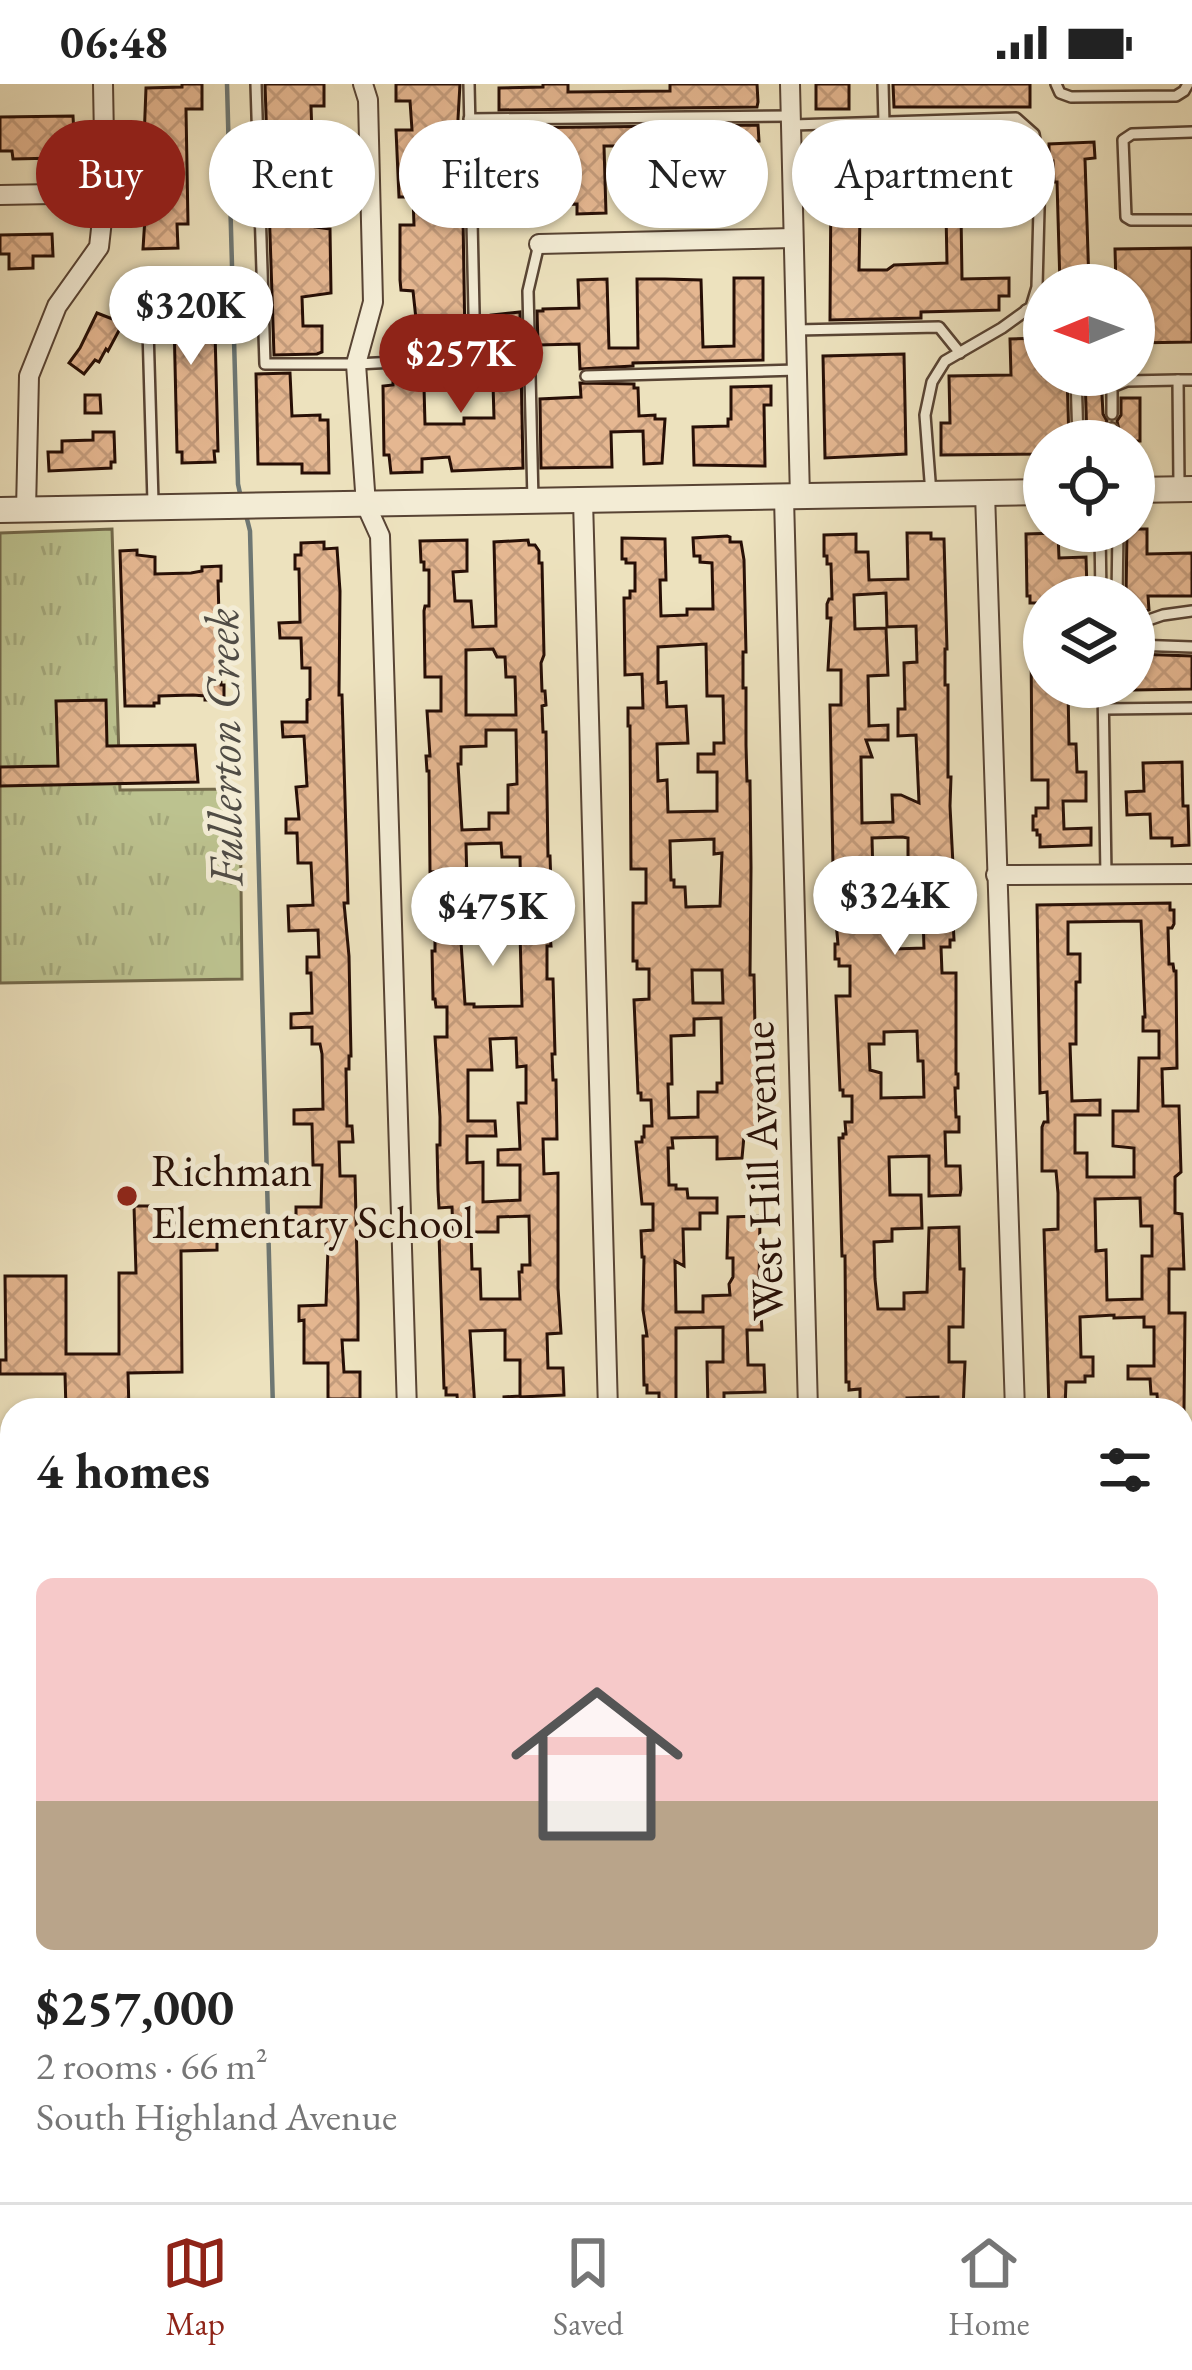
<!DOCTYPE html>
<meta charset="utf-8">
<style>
body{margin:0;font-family:"EB Garamond",serif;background:#f2f2f2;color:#222;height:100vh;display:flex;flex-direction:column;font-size:45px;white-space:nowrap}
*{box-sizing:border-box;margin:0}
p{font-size:39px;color:#767676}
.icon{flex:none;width:66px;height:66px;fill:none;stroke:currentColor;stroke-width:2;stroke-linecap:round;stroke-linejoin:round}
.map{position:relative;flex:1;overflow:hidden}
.side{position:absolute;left:0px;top:1314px;width:1194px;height:804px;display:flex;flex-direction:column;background:#fff;border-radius:36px 36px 0 0;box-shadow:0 3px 9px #0004}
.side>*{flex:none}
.guide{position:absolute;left:36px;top:36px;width:1122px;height:108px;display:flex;gap:24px}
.needle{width:78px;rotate:269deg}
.controls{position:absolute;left:1023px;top:180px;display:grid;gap:24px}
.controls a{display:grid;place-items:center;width:132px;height:132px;border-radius:50%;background:#fff;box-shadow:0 3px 9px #0004;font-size:60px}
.price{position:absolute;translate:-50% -102px;padding:0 27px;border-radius:42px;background:#fff;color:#222;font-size:39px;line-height:78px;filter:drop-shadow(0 3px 6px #0008)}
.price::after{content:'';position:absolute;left:50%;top:72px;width:36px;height:27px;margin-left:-18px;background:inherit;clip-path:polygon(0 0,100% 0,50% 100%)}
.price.selected{background:#8f2418;color:#fff}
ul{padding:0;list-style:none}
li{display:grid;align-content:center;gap:24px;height:636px;padding:0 36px}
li+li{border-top:3px solid #e0e0e0}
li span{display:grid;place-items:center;height:372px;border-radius:18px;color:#555}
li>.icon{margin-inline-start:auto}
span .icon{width:216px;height:216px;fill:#fffc;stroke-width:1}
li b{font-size:51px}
h2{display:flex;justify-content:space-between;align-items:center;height:144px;padding:0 36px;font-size:51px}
.pill{padding:0 42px;border-radius:54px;background:#fff;box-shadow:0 3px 9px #0004;font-size:42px;line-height:108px}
.pill.selected{background:#8f2418;color:#fff}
.status{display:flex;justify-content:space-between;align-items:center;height:84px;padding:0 60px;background:#fff;direction:ltr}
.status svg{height:33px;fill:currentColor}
.menu{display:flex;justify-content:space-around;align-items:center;height:168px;border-top:3px solid #e0e0e0;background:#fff;font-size:33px;color:#767676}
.menu a{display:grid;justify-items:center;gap:6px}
.menu .selected{color:#8f2418}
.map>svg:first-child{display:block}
.park{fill:url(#park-tufts);stroke:#72684a;stroke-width:3}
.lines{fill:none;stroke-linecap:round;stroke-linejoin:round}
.stream{stroke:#6e7773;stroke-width:4.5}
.building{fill:url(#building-cross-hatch);stroke:#270f06;stroke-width:3;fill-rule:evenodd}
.service-casing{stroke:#584434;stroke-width:14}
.minor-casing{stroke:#584434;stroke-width:22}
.tertiary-casing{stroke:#584434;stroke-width:28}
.service{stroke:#f3ecd5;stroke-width:9}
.minor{stroke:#f3ecd5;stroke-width:18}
.tertiary{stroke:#f3ecd5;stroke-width:24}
.poi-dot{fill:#8f2418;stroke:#f3ecd5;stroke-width:4.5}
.labels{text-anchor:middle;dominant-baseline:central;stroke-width:10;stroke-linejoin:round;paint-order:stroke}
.poi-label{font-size:45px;fill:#270f06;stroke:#f3ecd5;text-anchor:start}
.street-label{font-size:45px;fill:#270f06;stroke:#f3ecd5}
.water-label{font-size:48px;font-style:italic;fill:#504c45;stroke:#f3ecd5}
</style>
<div class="status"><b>06:48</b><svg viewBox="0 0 49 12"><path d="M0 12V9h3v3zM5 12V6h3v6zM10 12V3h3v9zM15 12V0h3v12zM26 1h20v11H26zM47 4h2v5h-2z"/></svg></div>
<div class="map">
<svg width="1192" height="2118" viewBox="0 0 1192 2118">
<defs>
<pattern id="park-tufts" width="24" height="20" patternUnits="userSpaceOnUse" patternTransform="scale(3)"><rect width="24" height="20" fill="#bcc28f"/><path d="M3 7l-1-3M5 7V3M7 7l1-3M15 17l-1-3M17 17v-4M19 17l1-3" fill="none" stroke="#a2a67a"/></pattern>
<pattern id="building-cross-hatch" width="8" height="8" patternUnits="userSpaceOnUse" patternTransform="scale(3)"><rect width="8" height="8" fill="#e5b791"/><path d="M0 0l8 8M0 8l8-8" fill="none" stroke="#c49c7c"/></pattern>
</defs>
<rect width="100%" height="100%" fill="#ede2be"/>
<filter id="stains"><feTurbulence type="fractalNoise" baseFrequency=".00167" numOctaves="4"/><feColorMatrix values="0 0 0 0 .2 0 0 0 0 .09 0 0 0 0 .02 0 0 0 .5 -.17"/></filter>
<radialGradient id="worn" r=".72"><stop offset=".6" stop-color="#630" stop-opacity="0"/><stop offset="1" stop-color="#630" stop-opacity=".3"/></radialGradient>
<polygon class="park" points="112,445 120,706 240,705 242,895 0,899 0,449"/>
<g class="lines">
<g class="stream">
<polyline points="227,0 238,400 241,414"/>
<polyline points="246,431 250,447 273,1326"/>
<polyline points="295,2106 295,2118"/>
</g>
</g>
<g class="building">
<polygon points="182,0 202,0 202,25 186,25 188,140 177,140 178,164 143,165 147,102 163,102 162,56 144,56 146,4 182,3"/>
<polygon points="265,0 324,0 324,22 311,22 312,51 325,50 328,78 325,78 326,116 314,116 315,143 330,145 331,209 302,213 303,242 322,242 322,268 317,270 274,271"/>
<polygon points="396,0 460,0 458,35 459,70 462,70 465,259 419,265 419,268 402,269 401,237 416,235 413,207 401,206 400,196 400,141 414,141 413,113 399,113 396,46 412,46 410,17 396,17"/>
<polygon points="543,0 568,0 568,8 670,7 670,0 757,0 758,18 757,23 499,26 499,4 543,3"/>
<rect x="816" y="0" width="33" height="25"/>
<polygon points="893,0 1030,0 1030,23 894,23"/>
<polygon points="73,32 74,50 56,51 57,74 13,75 12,67 0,67 0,33"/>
<polygon points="758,41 759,57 696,61 698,128 634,129 633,62 604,62 606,129 577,130 577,120 546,121 546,115 502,117 502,132 497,132 497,139 481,140 480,70 486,70 486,49 500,48 500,44"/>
<path d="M1005 51 1007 127 961 129 962 195 1009 194V212H999V226L921 228V234L830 236 831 94H877V54ZM946 129 947 179 894 181 887 186H859L860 131Z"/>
<polygon points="1094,58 1095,74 1085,75 1089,201 1060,201 1057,98 1054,98 1053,77 1049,77 1049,60"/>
<polygon points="52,150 53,172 33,172 33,184 9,185 9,170 0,170 0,151"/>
<polygon points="1192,164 1192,258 1134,259 1134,201 1116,201 1115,165"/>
<polygon points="734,194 763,194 763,276 633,279 633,282 580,285 579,260 538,261 537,227 543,227 543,225 579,224 578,196 607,195 609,264 638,264 637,195 665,195 701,196 703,263 734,262"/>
<polygon points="183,203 203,203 203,208 214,207 218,367 214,367 215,378 182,379 182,368 177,368 174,236 122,237 121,221 173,220 173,208 183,207"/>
<polygon points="520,228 523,384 452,387 449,373 422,375 422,388 391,389 389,371 384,371 383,302 393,301 393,296 400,296 402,287 419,286 419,303 424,303 425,340 464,340 464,334 494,334 491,231"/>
<polygon points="97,229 123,239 108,267 106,265 99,278 95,276 84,290 69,279 80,264"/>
<polygon points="1042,254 1043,291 1067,291 1069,357 1044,357 1044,370 941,371 941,339 950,339 949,292 1011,291 1010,255"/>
<polygon points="904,270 906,370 825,374 823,272"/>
<polygon points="290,289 292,332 320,331 320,336 328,336 329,389 302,389 302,380 258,380 256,290"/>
<polygon points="1085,291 1101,291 1103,330 1107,337 1103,344 1104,357 1087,357"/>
<polygon points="580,299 634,300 634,304 638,304 639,332 655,331 655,335 665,335 662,379 644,380 643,347 611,348 612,383 541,384 540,315 581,313"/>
<polygon points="771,302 771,321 764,321 765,382 694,381 693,343 728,342 728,335 731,335 731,303"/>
<polygon points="85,311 100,311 101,329 85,329"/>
<polygon points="1121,314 1140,314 1140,357 1122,357 1117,337 1121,331"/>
<polygon points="93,348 114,348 115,378 111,378 111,384 49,387 48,368 62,368 62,357 93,356"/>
<polygon points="1134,445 1147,445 1147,470 1192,469 1192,512 1148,512 1149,526 1134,531 1134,513 1126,513 1127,447"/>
<path d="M907 449H931V455H944L947 565H945V601H948V693H951L950 722 953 781V809H949L950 837H953L954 856H950V863H941L942 889H956V990H958V1004H955L956 1033H959V1048H945L946 1082H960L961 1105 960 1111 929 1112V1072L889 1073 890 1111H921L922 1144 892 1145V1157L874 1158 875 1195 878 1225H904V1209L927 1208 929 1144 959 1143 960 1185H964L963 1243H949V1278H965L963 1326H938V1313L907 1314V1326H889V1318L860 1319V1305L849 1306V1298H846L845 1172H842L839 1054H843V1050H846L845 1038H852V1012H843V1006H840L836 912H850V882H839V875H835V860H838L834 816H848L847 782 833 783 830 621H841V586H828L831 534H827V520L829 515H832L831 480H827V472H824V451L856 450V468H868L869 496 908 495ZM886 509 887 543 916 542 917 578 904 579 905 625H898V652L916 651 919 719 901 711H892L893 738 862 739 861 673H872L866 656H888V641L869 642 868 592 888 591 886 544 855 545 854 511ZM902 753 908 754V810L881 811V799H874L873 793 872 754ZM894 834H923L924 864 894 865ZM917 947 918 977H923L924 1013 881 1014V989L870 986 869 960H884V948Z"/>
<polygon points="1058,449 1059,474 1086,473 1087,506 1059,507 1060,513 1044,513 1044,519 1030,519 1030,512 1027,512 1026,450"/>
<path d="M727 452 730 453V458H741L744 476 746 568H743V604H746V661L747 697H750L751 784 750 891H754L757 1052H744L742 1074 717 1075V1053L672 1054 673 1064H668L669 1101H676V1105H687L688 1114H717V1129H700V1145H683L684 1182 675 1177 676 1228H703V1212L730 1211 729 1200 733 1193V1174H727L728 1133 760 1132 759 1201 762 1246H747L748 1281H764L765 1308 724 1309V1326H708L707 1278H723V1243L676 1244V1322L659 1323V1309H647V1301H644L643 1252H647L643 1226 644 1173H642L641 1147 653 1146V1120H642L636 1058H642V1053H644V1042H652L651 1016H641V1009H638L634 916 649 915V885H637V877H633V819H646V785H631L630 642H628V624H643L642 590 625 591 624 514H630V507H635V479H626V475H622V454L665 455 666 496H660L661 532 687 531V525H713L712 479 700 478V472H694L693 454ZM706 560 707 612H723L724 659H714V670H698V688H717V727L668 728 667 696 658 697 657 660 688 659 686 622 667 623 666 598 658 599V563ZM714 755V770L722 769 720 822 686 823 685 803H674V796H671L670 757ZM692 886H722L723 919H693ZM721 934 722 999H717V1008H698V1033L669 1034 668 1000H672L671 952 694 951V935Z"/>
<path d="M467 456V487L453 488 455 517H471L473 543 496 542 494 458 528 456 529 461H535L539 467V479H542L544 571 541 579 542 607H545L546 621 542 622 543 648H546L548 772H550L551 802V816H547L551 862H547V895H553L555 970H552L553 996H556L557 1055H543L544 1090 558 1089V1204L561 1249 547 1250 548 1284H563L564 1311 521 1313V1326H504V1313L520 1312V1276H505V1246L470 1247 475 1325H458L457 1311H446V1304H444L439 1150 453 1149 452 1123 439 1124 438 1106 437 1061H440V1033L435 953H447V923H436L435 915H433L432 867H435V838H432L431 822H445L444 787 430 788 429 687H427L426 672H430L427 627H441V593H425L424 527 425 522H429V486H424V478H421L420 457ZM493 565 497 573H505L506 593H515L516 631H466V566ZM486 646H516L517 700 508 701V729H489V745L462 746 458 680H461V663L486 662ZM501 759 502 773H520L521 825 486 826 485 806 471 807V799H467L466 760ZM491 850H520L522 922 474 923V920H465L461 858 491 857ZM516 954 517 983 526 982V1019H518L520 1065 498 1066V1081H520V1116L483 1118V1078L467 1079V1052H496L495 1037H468V986H492L490 955ZM529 1132 530 1181H522V1188H519L520 1215H481L480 1185H472L471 1148H498V1133Z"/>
<polygon points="324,458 324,465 337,464 340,507 339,611 342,611 348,819 344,819 349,872 351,972 349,972 349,985 346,985 347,1042 352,1042 353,1058 339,1058 340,1092 355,1092 358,1218 358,1256 342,1256 344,1288 360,1288 360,1315 328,1315 328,1279 304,1279 304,1236 299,1237 299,1222 326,1221 328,1165 326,1165 326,1155 300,1156 299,1139 296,1139 296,1123 321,1123 322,1081 313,1081 312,1040 294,1040 294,1026 323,1025 322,970 320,960 312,960 312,943 291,944 291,930 312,929 311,889 307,889 307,873 319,873 318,846 289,847 288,822 313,821 311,779 298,779 297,749 286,749 286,735 299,735 296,703 307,702 304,652 283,653 282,638 307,638 307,616 310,615 310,584 302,584 301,554 280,554 279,539 300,538 299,485 295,485 295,471 301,471 301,459"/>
<polygon points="137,466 137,471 155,473 155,490 191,489 202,487 202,483 221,482 221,497 218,497 221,601 224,601 224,616 205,616 205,612 193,611 159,612 159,619 154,619 154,622 125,622 120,467"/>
<polygon points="1031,553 1044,553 1044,603 1068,603 1069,660 1076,660 1077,688 1086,688 1086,717 1063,717 1064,745 1091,744 1091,761 1040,763 1040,751 1037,751 1037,746 1033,746 1033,732 1036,732 1036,724 1048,724 1048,696 1032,696"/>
<polygon points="1134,570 1192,572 1192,605 1134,606"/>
<polygon points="106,616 107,662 195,661 198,698 0,702 0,683 58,682 56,617"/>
<polygon points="1182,678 1183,722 1188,722 1189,761 1172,762 1172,754 1151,754 1150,730 1127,731 1126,708 1144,707 1143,679"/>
<path d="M1170 819V826H1174V840L1172 844H1168L1169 880H1173L1174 887H1176L1177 984 1162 985 1163 1022H1179L1181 1088 1175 1093V1129L1182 1130 1184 1185H1169V1229H1185L1184 1326H1158L1157 1310H1151L1150 1295H1128V1282H1154V1243H1144V1233L1114 1234V1231L1080 1233 1081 1273H1093V1292H1085V1298H1066L1065 1326H1049L1044 1146 1058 1145V1109L1056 1087H1042V1043L1044 1038H1048L1047 1008 1040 1009 1037 821ZM1141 837 1145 933H1143V947H1159V974H1139L1138 1027H1113V1062L1134 1064V1093H1087V1069H1075V1031H1100V1016L1072 1017 1070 960H1076V898H1080V870H1068V838ZM1140 1114 1141 1142H1152V1172H1142V1215L1107 1216 1106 1166 1096 1167 1095 1115Z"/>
<polygon points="134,1122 171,1122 171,1139 217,1138 217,1166 181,1167 182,1288 128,1289 129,1326 66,1326 65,1290 0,1290 0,1276 6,1276 5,1192 66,1192 66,1270 119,1270 119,1189 136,1189"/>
</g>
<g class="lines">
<g class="service-casing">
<g id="service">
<polyline points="256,0 265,280 356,280 475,274 469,0"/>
<polyline points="883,0 884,39"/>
<polyline points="1056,0 1060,9 1071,13 1176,12 1184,7 1188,0"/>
<polyline points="469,35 791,32"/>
<polyline points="793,41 1016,34 1034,50 1040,86 1037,203 1031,223 1002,244 945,277 932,298 925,331 931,410"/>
<polyline points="1192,48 1132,50 1123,56 1126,133 1131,136 1192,136"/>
<polyline points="1026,226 1044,238"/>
<polyline points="148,245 153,418"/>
<polyline points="796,246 939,243 960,269"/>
<polyline points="1076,291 1078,357"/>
<polyline points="586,292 797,286"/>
<polyline points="1112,330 1112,303 1127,297 1178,296"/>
<polyline points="1112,344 1113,357"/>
<polyline points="1179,400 1178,296 1192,296"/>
<polyline points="533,417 528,207 539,160"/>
<polyline points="1100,447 1101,513"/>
<polyline points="1117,513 1118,447"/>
<polyline points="1134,541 1163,531 1192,527"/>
<polyline points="1134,561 1192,563"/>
<polyline points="1103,603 1106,791"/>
<polyline points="1104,625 1192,624"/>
<polyline points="0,1404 12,1405"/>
</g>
</g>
<g class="minor-casing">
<g id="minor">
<polyline points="363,0 368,16 373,218 356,280 366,421 380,452 407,1326"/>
<polyline points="790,0 800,414"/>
<polyline points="0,111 105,109"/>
<polyline points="539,160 793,154"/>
<polyline points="985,409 1015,1326"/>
<polyline points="784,414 808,1326"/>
<polyline points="583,416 608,1326"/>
<polyline points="26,426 29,292 57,222 99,163 105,109 103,0"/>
<polyline points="996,791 1192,790"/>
<polyline points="179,2106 179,2118"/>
<polyline points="427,2106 427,2118"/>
<polyline points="629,2106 629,2118"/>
<polyline points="828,2106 828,2118"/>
<polyline points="1036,2106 1036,2118"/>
</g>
</g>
<g class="tertiary-casing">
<g id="tertiary">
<polyline points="1134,406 1192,405"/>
<polyline points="0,426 1044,408"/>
<polyline points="1182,1437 1192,1436"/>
<polyline points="0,1457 12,1457"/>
</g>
</g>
<use href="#service" class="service"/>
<use href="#minor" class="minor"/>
<use href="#tertiary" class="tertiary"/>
</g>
<circle class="poi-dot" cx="127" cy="1112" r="12"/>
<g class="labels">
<g class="poi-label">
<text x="151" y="1086">Richman<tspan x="151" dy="52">Elementary School</tspan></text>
</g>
<g class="street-label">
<text transform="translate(762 1087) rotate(-92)">West Hill Avenue</text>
</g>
<g class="water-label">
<text transform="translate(223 663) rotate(-91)">Fullerton Creek</text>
</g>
</g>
<rect width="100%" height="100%" filter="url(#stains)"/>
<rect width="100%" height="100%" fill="url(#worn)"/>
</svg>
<div class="controls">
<a><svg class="needle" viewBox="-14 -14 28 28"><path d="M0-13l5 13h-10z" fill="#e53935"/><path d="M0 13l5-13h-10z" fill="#767676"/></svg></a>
<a><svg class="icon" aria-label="locate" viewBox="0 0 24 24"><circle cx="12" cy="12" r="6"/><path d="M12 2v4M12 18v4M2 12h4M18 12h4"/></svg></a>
<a><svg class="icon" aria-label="layers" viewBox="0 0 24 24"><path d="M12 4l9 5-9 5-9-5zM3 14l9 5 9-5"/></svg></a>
</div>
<b class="price" style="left:191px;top:284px">$320K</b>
<b class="price selected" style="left:461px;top:332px">$257K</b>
<b class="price" style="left:895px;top:874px">$324K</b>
<b class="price" style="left:493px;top:885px">$475K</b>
<div class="guide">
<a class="pill selected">Buy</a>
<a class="pill">Rent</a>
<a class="pill">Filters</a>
<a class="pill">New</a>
<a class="pill">Apartment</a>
</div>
<section class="side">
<h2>4 homes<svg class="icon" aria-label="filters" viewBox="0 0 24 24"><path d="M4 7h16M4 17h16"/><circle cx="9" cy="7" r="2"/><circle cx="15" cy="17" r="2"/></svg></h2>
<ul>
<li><span style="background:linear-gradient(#f6c9c9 60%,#b9a48a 0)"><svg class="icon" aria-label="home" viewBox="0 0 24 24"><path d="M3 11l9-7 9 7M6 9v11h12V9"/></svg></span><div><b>$257,000</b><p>2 rooms · 66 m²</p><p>South Highland Avenue</p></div></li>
</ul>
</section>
</div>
<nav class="menu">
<a class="selected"><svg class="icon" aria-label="map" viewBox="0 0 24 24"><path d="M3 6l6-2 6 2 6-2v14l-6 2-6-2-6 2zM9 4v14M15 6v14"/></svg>Map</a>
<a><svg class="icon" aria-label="saved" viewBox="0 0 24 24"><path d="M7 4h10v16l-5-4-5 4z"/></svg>Saved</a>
<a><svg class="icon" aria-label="home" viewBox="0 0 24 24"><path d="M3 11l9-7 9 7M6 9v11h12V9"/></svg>Home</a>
</nav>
